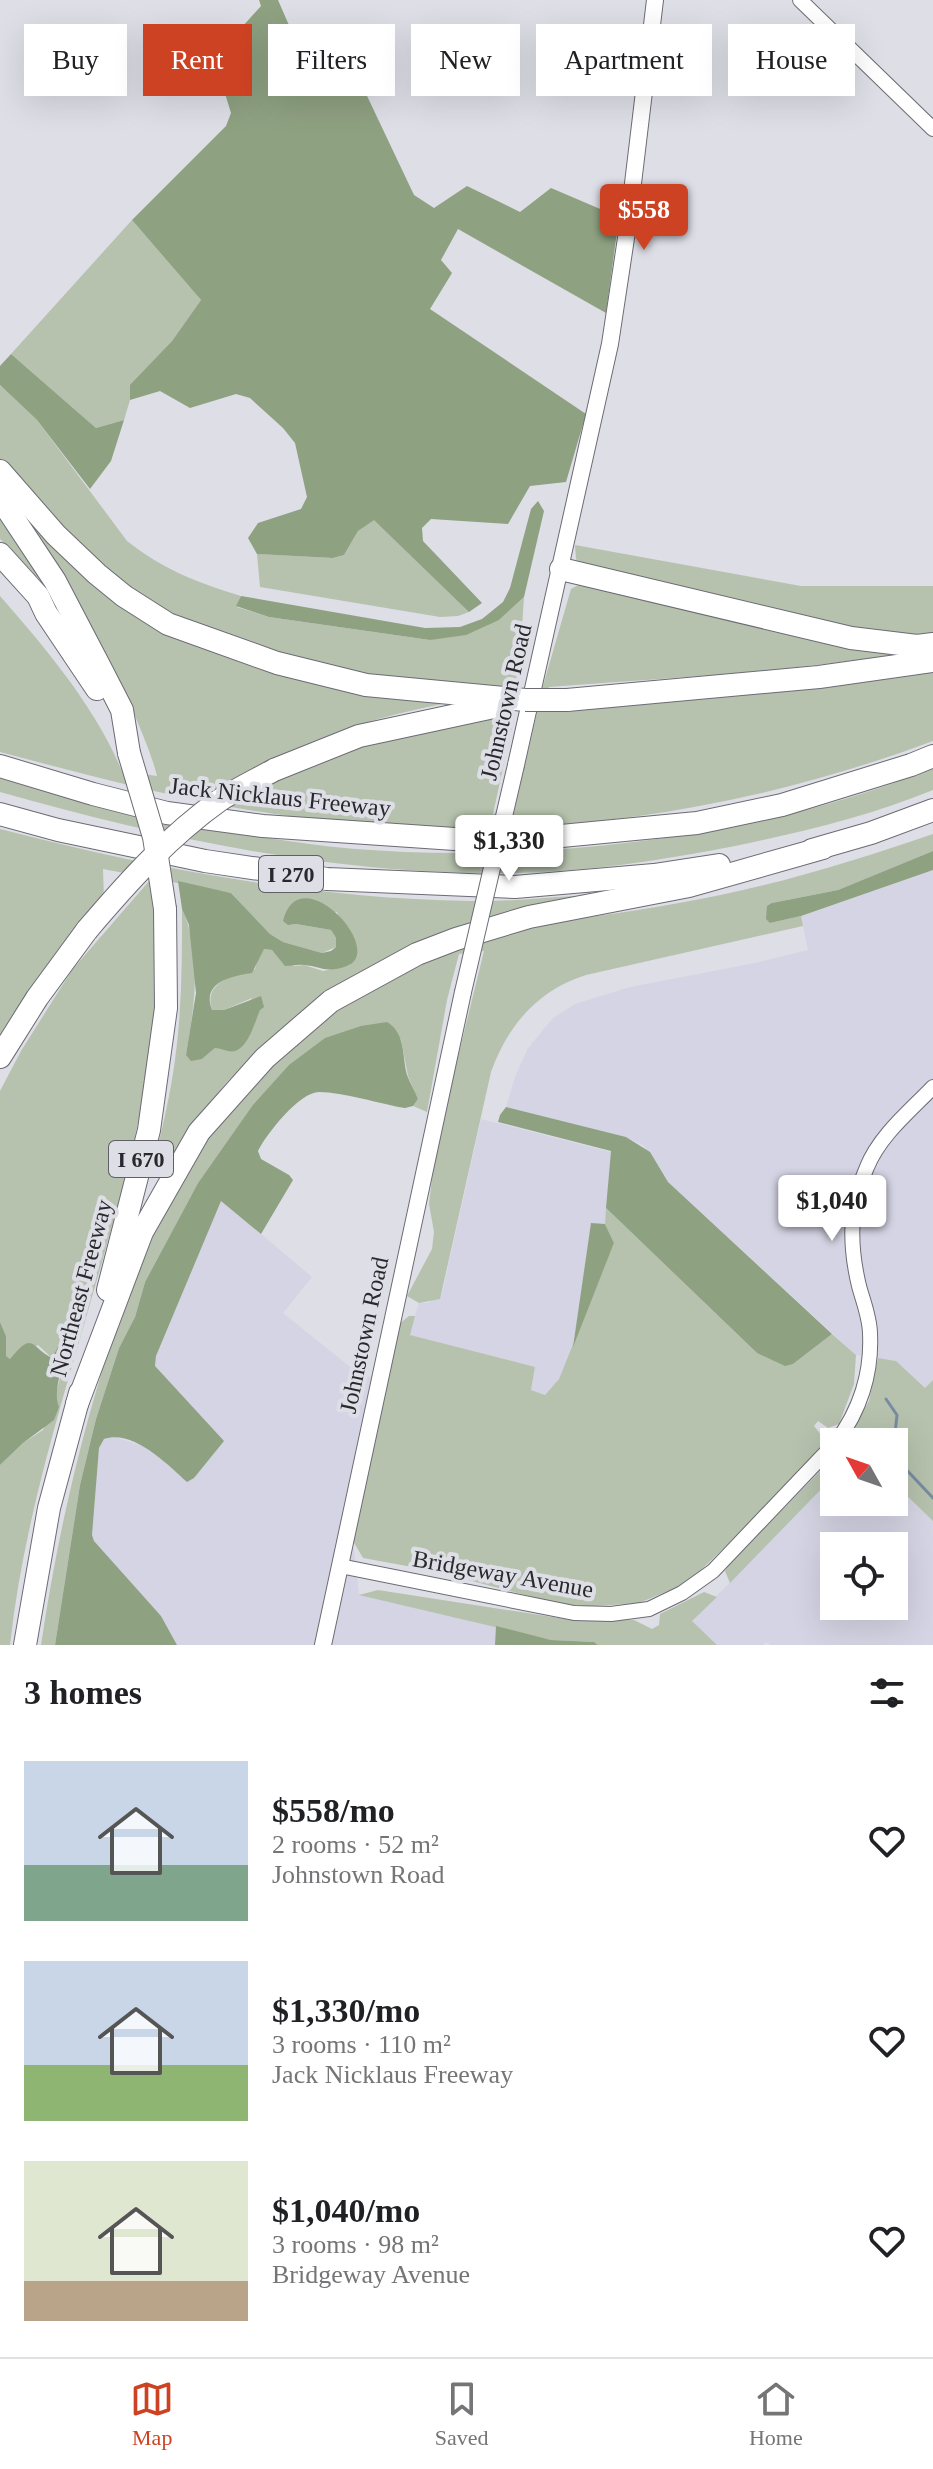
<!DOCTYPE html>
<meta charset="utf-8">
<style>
body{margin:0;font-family:Georgia,serif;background:#f6f6f6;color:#202124;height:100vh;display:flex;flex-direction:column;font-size:30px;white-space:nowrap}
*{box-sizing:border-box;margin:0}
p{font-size:26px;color:#757577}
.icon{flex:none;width:44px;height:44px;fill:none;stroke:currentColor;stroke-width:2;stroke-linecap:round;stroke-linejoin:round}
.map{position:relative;height:1645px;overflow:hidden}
.sheet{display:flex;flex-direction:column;background:#fff;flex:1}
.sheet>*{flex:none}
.guide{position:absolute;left:24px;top:24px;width:886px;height:72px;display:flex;gap:16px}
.needle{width:52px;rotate:310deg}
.fabs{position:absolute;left:820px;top:1428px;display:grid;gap:16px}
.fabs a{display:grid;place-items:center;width:88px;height:88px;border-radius:0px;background:#fff;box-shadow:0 8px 32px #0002;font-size:40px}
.price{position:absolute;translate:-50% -68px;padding:0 18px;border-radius:8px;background:#fff;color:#222;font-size:26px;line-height:52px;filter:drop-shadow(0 2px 4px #0008)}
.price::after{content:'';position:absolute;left:50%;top:48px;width:24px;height:18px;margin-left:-12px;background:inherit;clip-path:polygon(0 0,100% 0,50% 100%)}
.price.on{background:#cc4222;color:#fff}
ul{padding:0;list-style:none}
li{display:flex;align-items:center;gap:24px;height:200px;padding:0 24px}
li span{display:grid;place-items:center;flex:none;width:224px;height:160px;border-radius:0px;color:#555}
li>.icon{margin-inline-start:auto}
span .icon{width:96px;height:96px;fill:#fffc;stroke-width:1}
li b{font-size:34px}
h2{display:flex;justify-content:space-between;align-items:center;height:96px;padding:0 24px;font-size:34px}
.chip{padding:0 28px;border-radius:0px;background:#fff;box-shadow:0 8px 32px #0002;font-size:28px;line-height:72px}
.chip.on{background:#cc4222;color:#fff}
.menu{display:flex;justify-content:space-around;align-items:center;height:112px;border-top:2px solid #e0e0e0;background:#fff;font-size:22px;color:#757577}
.menu a{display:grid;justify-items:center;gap:4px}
.menu .on{color:#cc4222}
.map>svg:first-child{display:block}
.built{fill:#d4d4e4;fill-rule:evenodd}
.green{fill:#b6c2ad}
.forest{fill:#8ea181}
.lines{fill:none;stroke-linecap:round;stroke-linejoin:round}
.stream{stroke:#788ca1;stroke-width:3}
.tertiary-casing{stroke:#6c6b74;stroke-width:16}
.secondary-casing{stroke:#6c6b74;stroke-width:18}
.motorway-casing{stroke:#6c6b74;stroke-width:24}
.tertiary{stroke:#fff;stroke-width:14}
.secondary{stroke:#fff;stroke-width:16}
.motorway{stroke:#fff;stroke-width:22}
.secondary-bridge-casing{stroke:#6c6b74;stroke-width:18;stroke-linecap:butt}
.motorway-bridge-casing{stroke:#6c6b74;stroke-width:24;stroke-linecap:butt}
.secondary-bridge{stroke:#fff;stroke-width:16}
.motorway-bridge{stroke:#fff;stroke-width:22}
.labels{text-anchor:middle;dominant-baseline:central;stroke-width:8;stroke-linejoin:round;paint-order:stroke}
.shield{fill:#dedee7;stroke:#5f5f64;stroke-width:2}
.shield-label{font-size:22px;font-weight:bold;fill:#29282c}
.street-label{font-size:24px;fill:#29282c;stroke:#dedee7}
</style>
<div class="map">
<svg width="933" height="1645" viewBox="0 0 933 1645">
<rect width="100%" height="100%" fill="#dedee7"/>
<g class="built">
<path d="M933 870V1645H770L766 1642 763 1645H717L692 1621 834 1476V1502H894L896 1361 856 1355 668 1182 643 1145 626 1137 506 1107 515 1077 528 1048 553 1018 575 1004 630 987 755 963 808 950 801 916ZM834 1546H894V1606H834Z"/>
<polygon points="481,1119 611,1152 605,1224 591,1224 573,1347 559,1379 545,1395 531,1390 535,1368 409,1335 419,1303 427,1303 442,1294"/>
<polygon points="221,1200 312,1277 283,1313 359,1374 388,1382 353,1541 359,1594 496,1626 495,1645 177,1645 161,1616 94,1541 92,1535 99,1448 104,1439 113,1436 153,1450 187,1482 155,1365 156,1356"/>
</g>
<g class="green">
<polygon points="132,220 201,300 172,341 131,385 130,400 124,420 96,428 11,354"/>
<path d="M0 385 37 420 127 541C162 569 198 583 241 596L237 607 269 617 430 640 499 620 524 597 518 688H461L319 667 162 611 112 579 19 487 0 459Z"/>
<polygon points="0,512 40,575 37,577 0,539"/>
<polygon points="374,519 384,526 469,612 458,616 440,617 260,587 257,554 333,558 344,555 358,531"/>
<path d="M35 523 159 622 442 700V704C385 715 329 732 276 758 258 768 241 782 224 793L247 798 296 770 347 747 471 716 515 713 493 814 513 816 543 686 571 589 582 583 905 653C787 672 668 678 549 687L544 709 933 667V741C730 817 511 846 296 817 195 804 98 778 0 752V596C47 650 94 705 122 771L157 776C151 752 140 729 131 706 103 642 68 585 31 526Z"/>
<polygon points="575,545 801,586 933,586 933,637 849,631 581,566 576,559"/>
<path d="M933 768V790C870 816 802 832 735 846 662 860 587 872 513 873 338 876 167 839 0 792V776C82 795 165 818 248 834 453 875 739 848 933 768Z"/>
<path d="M0 829C155 869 310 898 470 901 504 902 540 898 574 896V901L330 992 274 1035 226 1083 199 1117 156 1178 151 1174C161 1134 171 1094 176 1052 182 1005 182 957 182 909 203 954 194 1008 186 1055L202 1059 215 1048H223L252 998 224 1010H212C203 981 234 976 255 969L259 955 264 949 272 950 294 966 304 965 323 971 350 965 337 912 287 925 296 924 331 930 336 938V947L322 953 283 942 270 934 231 893 103 869 104 900 0 1043Z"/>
<path d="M933 834V851L838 890 772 903 770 923 801 916 803 926 586 975C538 990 508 1025 491 1072L440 1299 419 1303 407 1296 432 1249 434 1232 429 1204 432 1179 443 1118 484 951 459 954 447 1000 427 1112 413 1106 418 1099 408 1076 401 1039 252 1106 198 1183 145 1282 135 1317 119 1348 96 1419 80 1485 55 1645H41C56 1544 78 1446 109 1349 119 1317 128 1283 142 1253 153 1231 167 1210 179 1188 190 1169 200 1147 213 1130 285 1035 380 972 493 937 553 919 617 915 679 903 766 888 849 863 933 834Z"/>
<path d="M150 880C171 1012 138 1136 102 1262 67 1387 24 1515 10 1645H0V1465L23 1443 43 1430 55 1398 68 1346 69 1334 65 1333 52 1358 38 1345 10 1359 6 1356V1336L0 1322V1091L21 1051 72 970Z"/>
<polygon points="606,1208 757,1353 793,1364 832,1334 856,1355 854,1384 839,1424 828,1428 818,1421 814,1426 822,1436 821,1447 773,1500 701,1570 680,1586 639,1603 582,1607 540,1599 434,1571 363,1558 353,1541 399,1324 409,1316 415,1316 410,1335 535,1367 531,1390 545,1395 559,1379 614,1243 605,1224"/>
<polygon points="878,1358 896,1361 925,1388 933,1380 933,1521 894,1483 894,1442 846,1442 869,1401"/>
<polygon points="830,1461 834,1462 834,1476 730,1583 725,1571 728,1565"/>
<polygon points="378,1590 572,1620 634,1620 652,1629 659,1625 660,1614 704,1592 717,1597 692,1621 717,1645 598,1645 594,1642 551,1640 359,1595"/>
</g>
<g class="forest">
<polygon points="259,0 278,0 315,85 326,95 348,81 359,79 414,195 434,208 467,186 520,212 551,188 619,217 606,313 458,229 441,260 452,273 430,309 586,414 566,482 530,486 508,524 431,519 422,528 423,541 482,603 469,612 374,520 358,531 344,555 333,558 257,554 248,538 258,523 301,509 307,497 295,443 283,428 250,398 236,394 190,408 160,391 130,400 130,385 172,341 201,300 132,220 226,126 231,113 214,58 261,6"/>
<polygon points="11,354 96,428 124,420 111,461 90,489 37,420 0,385 0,366"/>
<polygon points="538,501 544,511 524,597 499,620 466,635 430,640 269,617 236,606 241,596 425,628 460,627 482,619 503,602 510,588 531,509"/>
<polygon points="933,851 933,870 801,916 770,923 766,919 767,906 772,903 838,890"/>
<path d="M178 881 231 893 270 934 283 942 322 953 331 951 336 947V938L331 930 296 924 288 925 283 921C299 856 387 950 347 966 325 974 321 966 304 965 297 964 291 966 285 966L272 950 264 949 252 973C232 976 201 982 212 1010H224L261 996 264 1007 260 1010C255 1021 249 1047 235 1051 229 1053 221 1048 215 1048L202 1059 191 1061 186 1055 196 993 189 925 182 909Z"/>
<path d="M387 1022C406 1033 402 1057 407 1075 410 1083 415 1091 418 1099L413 1106 405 1108C380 1104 343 1092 319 1092 299 1092 266 1135 258 1151L261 1159 289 1175 293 1180 261 1234 221 1201 156 1356 155 1366 224 1441 194 1478 187 1482C167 1464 133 1429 104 1439L99 1448 92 1535 94 1541 161 1616 177 1645H55L80 1485 96 1419 119 1348 135 1317 145 1282 198 1183 252 1106 289 1065 325 1038 361 1026Z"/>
<polygon points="506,1107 626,1137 650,1152 668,1182 832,1334 793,1364 785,1366 757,1353 606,1208 611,1151 498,1122 500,1115"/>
<polygon points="591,1223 605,1224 614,1243 573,1347"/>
<path d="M0 1322 6 1336V1356L10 1359C34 1330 30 1347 52 1358L65 1333H69C68 1355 51 1389 59 1407L54 1420 23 1443 0 1465Z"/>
<polygon points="496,1626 551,1640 594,1642 598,1645 495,1645"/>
</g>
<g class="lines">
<g class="stream">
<polyline points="886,1399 897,1415 894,1442"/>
<polyline points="894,1445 901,1464 933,1498"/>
</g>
<g class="tertiary-casing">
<g id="tertiary">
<polyline points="800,0 933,129"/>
<path d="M836 1442C860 1411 872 1373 870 1334 870 1318 863 1301 859 1286 849 1244 849 1207 867 1167 880 1135 910 1111 933 1087"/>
<polyline points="340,1566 574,1613 611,1614 649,1609 682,1593 713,1571 834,1444"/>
</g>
</g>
<g class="secondary-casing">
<g id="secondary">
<polyline points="516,765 610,344 628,225 655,0"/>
<polyline points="323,1645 463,992"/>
</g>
</g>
<g class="motorway-casing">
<g id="motorway">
<polyline points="0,471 56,535 97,574 124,596 168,624 277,663 366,685 525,700"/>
<polyline points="0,498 55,581 101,669 122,710 129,753"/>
<polyline points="0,554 38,596 46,613 97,689"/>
<polyline points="561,569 851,638 917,646 933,644"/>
<polyline points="567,700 819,677 933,661"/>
<polyline points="0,766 93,794 167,813 263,826 499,842 697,823 782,805 911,765 933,756"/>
<polyline points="274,770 359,736 503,705"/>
<polyline points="0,814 58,830 205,861 327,879 515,887 654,875 719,865"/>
<polyline points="812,850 871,833 933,810"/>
<polyline points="0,1057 37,998 87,930"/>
<polyline points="108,1290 149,1130 166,1008 165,909"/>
<polyline points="77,1404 142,1232 199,1132 265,1058 331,1001 417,954 456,939 529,917 689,886 823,848"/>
<polyline points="25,1645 49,1508 80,1393"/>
</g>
</g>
<use href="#tertiary" class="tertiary"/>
<use href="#secondary" class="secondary"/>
<use href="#motorway" class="motorway"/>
<g class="secondary-bridge-casing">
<polyline id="secondary-bridge" points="463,992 516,765"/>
</g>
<g class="motorway-bridge-casing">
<g id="motorway-bridge">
<polyline points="525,700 567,700"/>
<polyline points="129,753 154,837 165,909"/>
<path d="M87 930C127 883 169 836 220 800 237 789 256 780 274 770"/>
</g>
</g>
<use href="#secondary-bridge" class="secondary-bridge"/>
<use href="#motorway-bridge" class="motorway-bridge"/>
</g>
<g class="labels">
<g class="shield">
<rect x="259" y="856" width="64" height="36" rx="6"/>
<rect x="109" y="1141" width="64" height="36" rx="6"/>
</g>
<g class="shield-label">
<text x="291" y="874">I 270</text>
<text x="141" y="1159">I 670</text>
</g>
<g class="street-label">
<text transform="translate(506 702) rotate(-77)">Johnstown Road</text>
<text transform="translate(280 797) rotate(6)">Jack Nicklaus Freeway</text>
<text transform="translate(81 1288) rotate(-75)">Northeast Freeway</text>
<text transform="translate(364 1335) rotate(-78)">Johnstown Road</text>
<text transform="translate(503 1574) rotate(10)">Bridgeway Avenue</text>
</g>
</g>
</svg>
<div class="fabs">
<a><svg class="needle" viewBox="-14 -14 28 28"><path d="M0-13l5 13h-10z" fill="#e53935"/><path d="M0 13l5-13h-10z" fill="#757577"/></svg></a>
<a><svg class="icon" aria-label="locate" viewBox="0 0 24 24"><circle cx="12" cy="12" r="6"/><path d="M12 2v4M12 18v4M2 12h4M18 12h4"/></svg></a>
</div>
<b class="price on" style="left:644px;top:252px">$558</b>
<b class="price" style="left:509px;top:883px">$1,330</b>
<b class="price" style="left:832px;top:1243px">$1,040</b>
<div class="guide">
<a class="chip">Buy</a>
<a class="chip on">Rent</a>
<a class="chip">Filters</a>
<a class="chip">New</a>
<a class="chip">Apartment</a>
<a class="chip">House</a>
</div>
</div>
<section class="sheet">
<h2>3 homes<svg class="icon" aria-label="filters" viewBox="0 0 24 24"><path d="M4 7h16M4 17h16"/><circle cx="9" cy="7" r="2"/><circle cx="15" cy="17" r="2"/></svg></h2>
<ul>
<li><span style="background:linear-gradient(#c9d6e8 65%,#7fa58c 0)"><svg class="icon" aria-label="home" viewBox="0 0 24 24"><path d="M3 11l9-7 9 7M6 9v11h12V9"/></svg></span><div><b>$558/mo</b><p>2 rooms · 52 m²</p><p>Johnstown Road</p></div><svg class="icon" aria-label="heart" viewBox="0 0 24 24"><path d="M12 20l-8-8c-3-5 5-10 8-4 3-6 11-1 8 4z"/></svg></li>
<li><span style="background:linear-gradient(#c9d6e8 65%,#8fb573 0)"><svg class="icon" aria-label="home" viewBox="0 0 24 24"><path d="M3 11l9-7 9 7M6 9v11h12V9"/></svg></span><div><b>$1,330/mo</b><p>3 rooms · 110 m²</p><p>Jack Nicklaus Freeway</p></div><svg class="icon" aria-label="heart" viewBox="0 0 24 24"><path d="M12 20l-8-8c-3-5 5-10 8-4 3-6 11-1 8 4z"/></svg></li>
<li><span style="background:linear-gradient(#dfe7d0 75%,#b9a48a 0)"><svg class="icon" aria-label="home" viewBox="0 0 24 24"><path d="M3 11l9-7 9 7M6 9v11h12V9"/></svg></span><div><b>$1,040/mo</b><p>3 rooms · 98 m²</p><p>Bridgeway Avenue</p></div><svg class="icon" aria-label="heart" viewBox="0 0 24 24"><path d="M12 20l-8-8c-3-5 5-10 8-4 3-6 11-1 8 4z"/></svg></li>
</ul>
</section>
<nav class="menu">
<a class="on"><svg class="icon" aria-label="map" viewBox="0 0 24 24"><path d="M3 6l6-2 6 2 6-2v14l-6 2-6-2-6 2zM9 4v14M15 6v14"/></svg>Map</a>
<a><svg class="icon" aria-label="saved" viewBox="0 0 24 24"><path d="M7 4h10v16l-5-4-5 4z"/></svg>Saved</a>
<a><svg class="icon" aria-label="home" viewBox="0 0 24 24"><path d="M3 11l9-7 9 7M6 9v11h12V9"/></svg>Home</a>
</nav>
